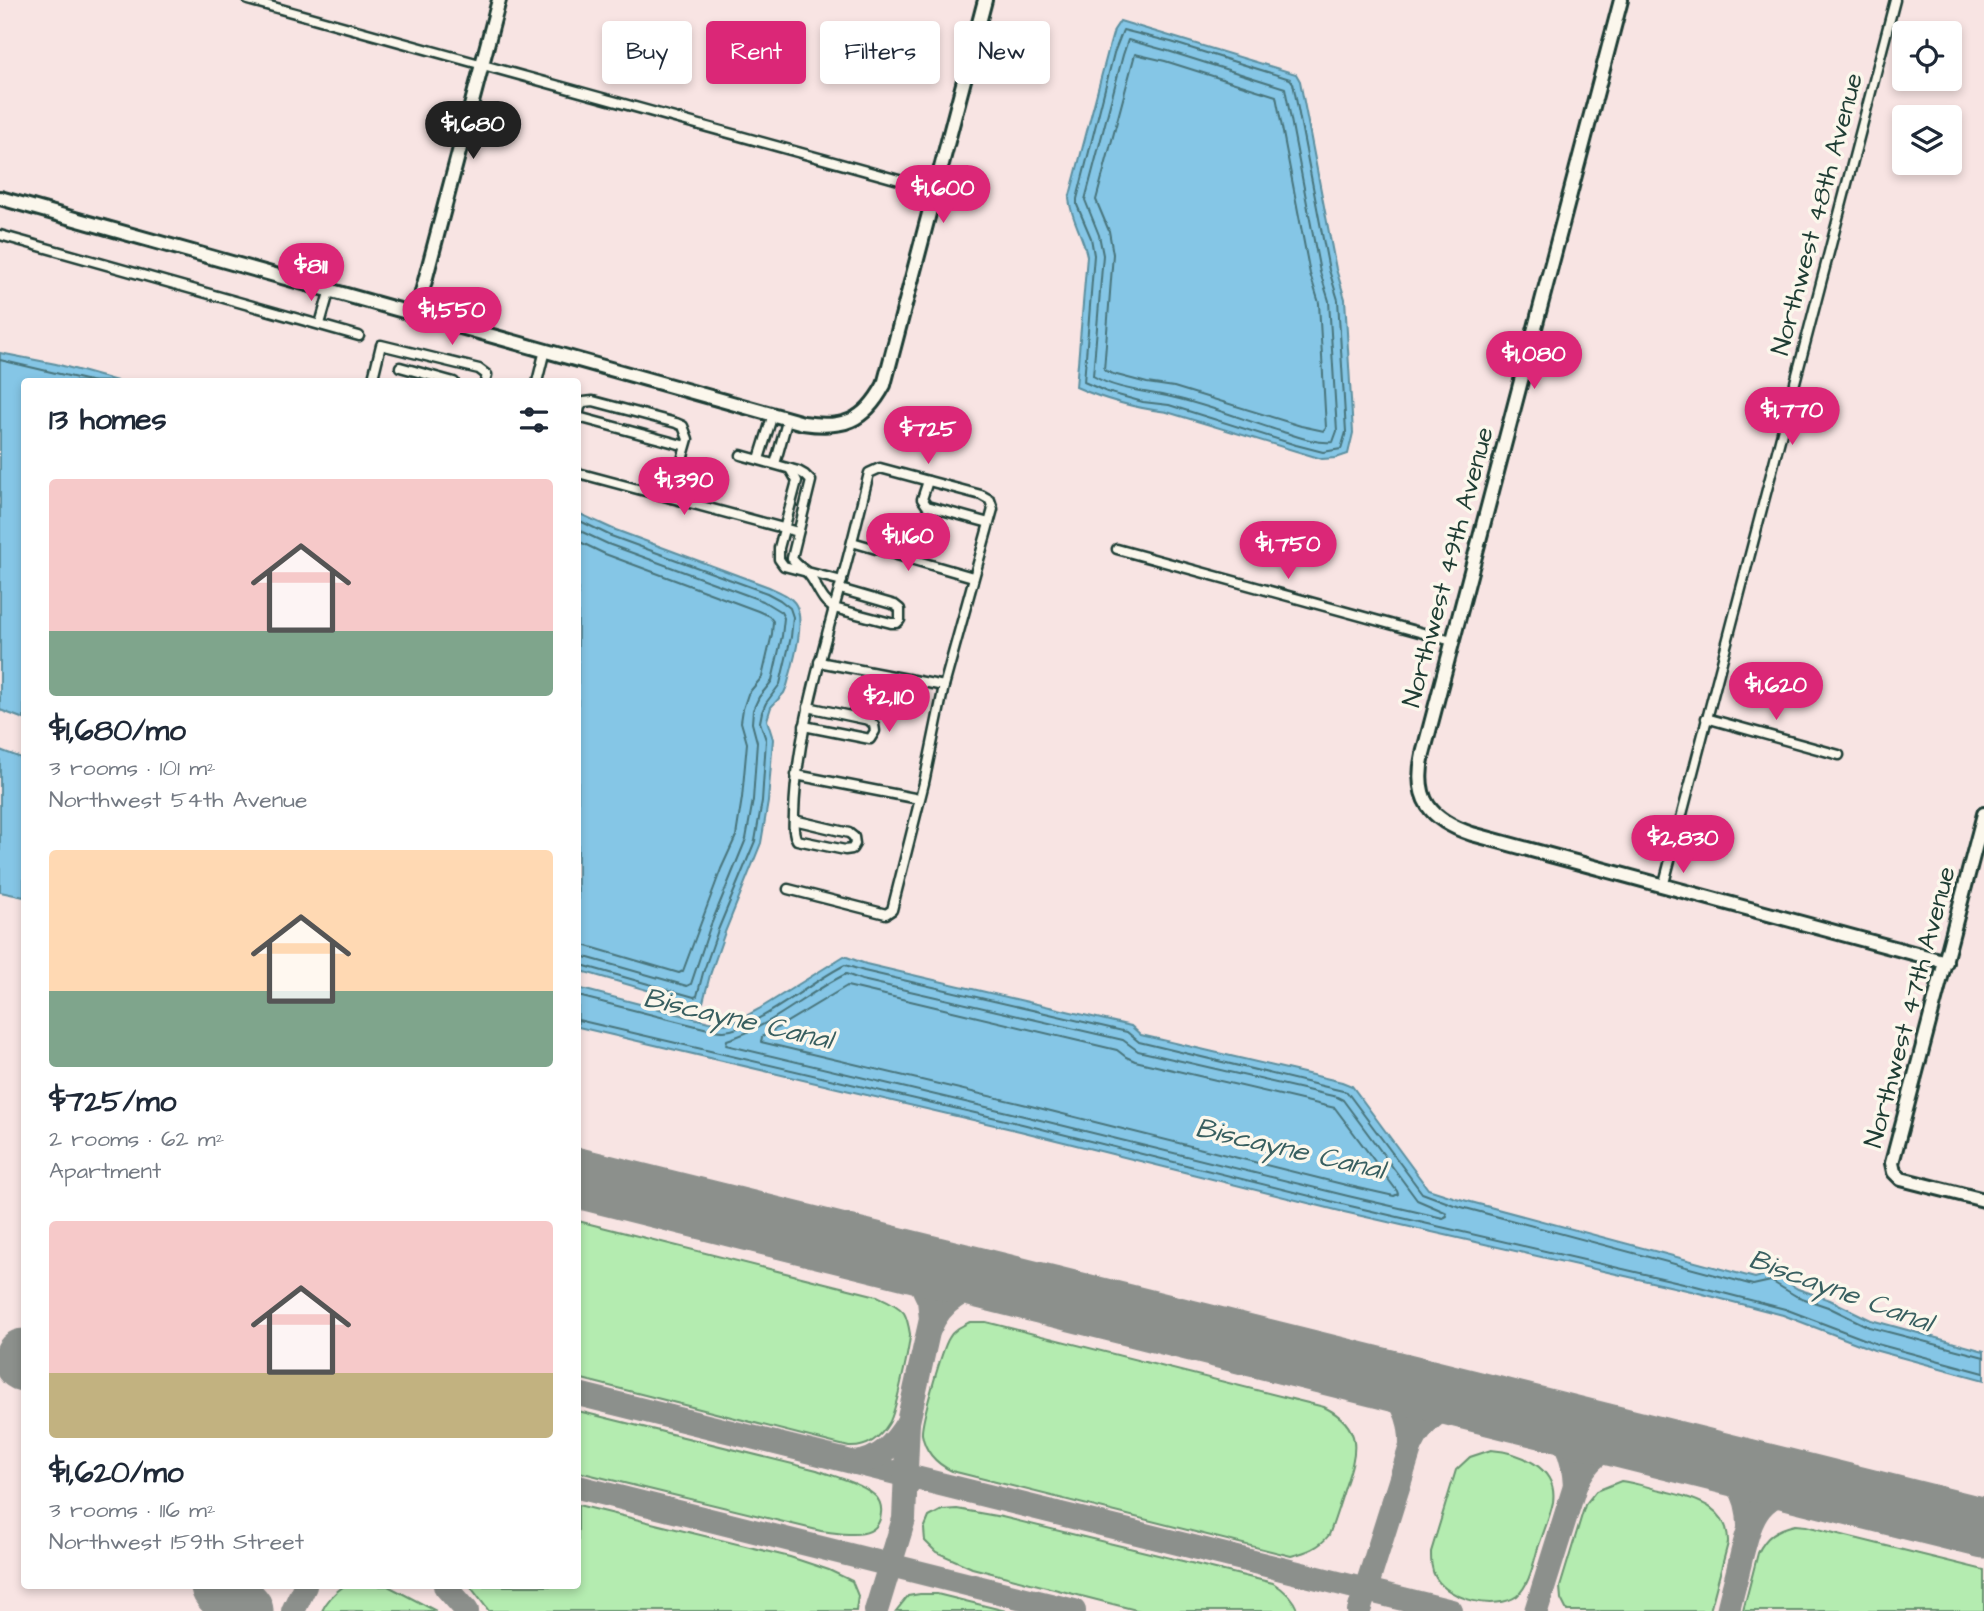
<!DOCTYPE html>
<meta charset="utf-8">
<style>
body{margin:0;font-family:"Architects Daughter",sans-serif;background:#f6f6f7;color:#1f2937;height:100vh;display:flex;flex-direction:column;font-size:26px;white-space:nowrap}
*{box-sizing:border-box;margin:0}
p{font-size:23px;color:#747a83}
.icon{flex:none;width:38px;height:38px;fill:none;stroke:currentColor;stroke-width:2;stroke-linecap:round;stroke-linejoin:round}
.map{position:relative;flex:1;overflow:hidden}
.sheet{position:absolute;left:21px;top:378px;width:560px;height:1211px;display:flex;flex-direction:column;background:#fff;border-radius:7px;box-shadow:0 4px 10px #0003}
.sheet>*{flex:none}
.hud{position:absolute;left:602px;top:21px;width:665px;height:63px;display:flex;gap:14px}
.fabs{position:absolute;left:1892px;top:21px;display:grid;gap:14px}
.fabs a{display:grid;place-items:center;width:70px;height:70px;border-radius:7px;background:#fff;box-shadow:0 4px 10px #0003;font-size:35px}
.price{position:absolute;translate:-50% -60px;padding:0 16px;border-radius:24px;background:#db2777;color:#fff;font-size:23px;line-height:46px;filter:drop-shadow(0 2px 4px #0008)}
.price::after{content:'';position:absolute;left:50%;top:42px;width:21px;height:16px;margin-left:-10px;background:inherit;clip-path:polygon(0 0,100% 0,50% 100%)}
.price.current{background:#222;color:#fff}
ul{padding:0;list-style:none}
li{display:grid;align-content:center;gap:14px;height:371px;padding:0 28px}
li span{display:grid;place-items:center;height:217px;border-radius:7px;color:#555}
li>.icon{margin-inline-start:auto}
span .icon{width:126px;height:126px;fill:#fffc;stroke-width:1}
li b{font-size:30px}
h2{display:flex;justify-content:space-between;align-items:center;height:84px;padding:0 28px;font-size:30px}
.chip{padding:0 24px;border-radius:7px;background:#fff;box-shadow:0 4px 10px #0003;font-size:24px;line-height:63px}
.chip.current{background:#db2777;color:#fff}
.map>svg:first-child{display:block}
.green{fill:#b4ecb0;stroke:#6a9472;stroke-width:2}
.water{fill:#85c6e6;stroke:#5c8f9f;stroke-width:2}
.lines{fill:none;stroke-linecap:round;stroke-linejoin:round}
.shore{stroke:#48747b;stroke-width:2}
.taxiway{stroke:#8c908c;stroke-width:24}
.runway{stroke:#8c908c;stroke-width:61}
.street-casing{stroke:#1f3d34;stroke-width:13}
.secondary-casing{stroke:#1f3d34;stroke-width:18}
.street{stroke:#fbf7ec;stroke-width:8}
.secondary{stroke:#fbf7ec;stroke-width:12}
.labels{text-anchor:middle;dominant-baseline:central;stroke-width:7;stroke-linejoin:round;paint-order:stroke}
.street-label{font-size:26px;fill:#1f3d34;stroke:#fbf7ec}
.water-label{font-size:28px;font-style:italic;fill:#385f60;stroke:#fbf7ec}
</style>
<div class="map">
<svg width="1984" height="1611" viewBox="0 0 1984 1611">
<rect width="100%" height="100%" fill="#f8e4e3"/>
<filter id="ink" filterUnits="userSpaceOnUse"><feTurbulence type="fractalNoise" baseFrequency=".0143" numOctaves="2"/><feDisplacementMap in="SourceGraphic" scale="14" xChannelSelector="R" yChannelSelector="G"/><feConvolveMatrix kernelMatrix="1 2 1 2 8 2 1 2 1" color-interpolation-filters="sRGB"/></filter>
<g filter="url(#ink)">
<g class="green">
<path d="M578 1221 877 1296C886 1300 898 1305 904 1313 907 1318 909 1328 910 1334 910 1346 895 1414 889 1423 880 1438 867 1448 849 1447L578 1378Z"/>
<path d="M970 1322H986L1324 1407C1364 1427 1357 1452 1345 1487 1340 1503 1335 1519 1329 1535 1319 1548 1307 1552 1291 1556L952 1471C937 1464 925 1452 922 1434 921 1423 942 1349 949 1338 954 1329 962 1326 970 1322Z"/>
<path d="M578 1411 817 1470C836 1477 858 1482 873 1494 879 1498 882 1506 881 1513 879 1543 841 1533 821 1531L579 1472 578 1471Z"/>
<path d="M1491 1450C1519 1452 1558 1467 1553 1502 1550 1517 1543 1533 1538 1548 1533 1564 1530 1584 1517 1596 1496 1611 1449 1600 1436 1578 1431 1570 1431 1561 1431 1552L1456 1470 1470 1457Z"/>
<path d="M1621 1481C1636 1483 1650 1488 1665 1491 1693 1499 1729 1505 1728 1543L1710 1611H1567L1561 1599 1560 1587 1585 1505 1596 1491Z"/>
<polygon points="578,1505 790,1557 829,1570 852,1581 858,1596 856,1611 489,1611 470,1586 578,1586"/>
<path d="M957 1509 1002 1517 1273 1583C1285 1590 1293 1598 1298 1611H1140L972 1568 936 1552 925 1541 924 1529 929 1517 942 1510Z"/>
<path d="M1795 1525 1806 1526 1984 1570V1611H1743L1758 1553C1766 1536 1777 1529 1795 1525Z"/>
<path d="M344 1586H388L436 1611H322C327 1600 334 1593 344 1586Z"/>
<polygon points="920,1594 937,1594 1006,1611 896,1611 908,1596"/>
</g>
<g class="water">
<path d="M1120 21 1296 74 1300 81 1336 269 1345 299 1353 433 1348 454 1336 458 1322 459 1167 412C1135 408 1105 400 1076 387L1087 256C1083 236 1071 218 1069 199L1108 51 1114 30Z"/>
<polygon points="0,353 56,364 117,381 24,382 24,719 0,710"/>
<path d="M578 513 613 529 769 587C778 591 791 596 796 605 806 623 792 667 787 686L784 693 771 707 767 720 773 739 768 802 761 843 725 932 710 975 703 1002 698 1005 578 970Z"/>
<polygon points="0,750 24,759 24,897 0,892"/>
<polygon points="844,956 866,964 1131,1026 1141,1035 1342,1082 1352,1086 1428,1189 1456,1198 1755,1278 1772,1273 1798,1289 1830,1300 1871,1320 1984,1351 1984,1380 1874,1350 1783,1315 1691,1291 1344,1212 1020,1131 578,1027 578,988 709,1022 725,1024 737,1021 759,1009"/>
</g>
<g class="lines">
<g class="shore">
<polygon points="1123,30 1171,42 1290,79 1293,83 1329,270 1338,300 1346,432 1341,449 1323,452 1296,445 1169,405 1143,402 1107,392 1084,382 1094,255 1091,238 1077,205 1077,199 1114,53"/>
<path d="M1128 40 1168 51 1285 88 1320 272 1329 301 1337 431 1333 442C1315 444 1297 436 1280 431 1244 420 1208 405 1171 397 1145 391 1117 390 1093 376L1103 255 1099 235 1085 200 1123 55Z"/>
<polygon points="1135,54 1165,61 1276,96 1310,274 1319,303 1326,428 1324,431 1301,426 1174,387 1147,383 1113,374 1104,370 1113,254 1109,231 1096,200"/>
<polyline points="0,360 94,382"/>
<polyline points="578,520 611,536 767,593 780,600 790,608 793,617 791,637 780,684 766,703 762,712 760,722 766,740 762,801 755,841 718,930 703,973 697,996 694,997 578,964"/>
<polyline points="578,530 608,544 763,601 781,612 784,618 782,636 772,681 759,697 753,710 752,723 757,742 753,800 746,839 710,927 691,984 687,986 578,955"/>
<polyline points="578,541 605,554 758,611 769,616 773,621 772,634 762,677 748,694 743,709 741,722 747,743 742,798 736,836 721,869 683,971 679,973 587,946 578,945"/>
<path d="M846 974 862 980 1123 1040 1138 1051 1337 1097 1343 1100 1417 1200 1445 1212 1447 1216 1443 1218 1348 1196 1024 1116 726 1045 727 1040C771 1027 805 994 846 974Z"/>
<polygon points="847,986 1117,1050 1126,1057 1135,1061 1335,1108 1397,1191 1398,1194 1394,1196 1350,1186 1027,1105 761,1042 762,1037"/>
<path d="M578 996 708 1029C713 1030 719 1031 724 1031 754 1030 815 979 845 965L864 971 1127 1032 1139 1042 1347 1092 1422 1193 1454 1205 1753 1285 1771 1281 1796 1296 1828 1307 1869 1327 1984 1357"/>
<polyline points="578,1020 1022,1124 1346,1205 1692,1285 1785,1309 1877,1344 1984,1373"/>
</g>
<g class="taxiway">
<path d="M930 1328C942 1299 965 1289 994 1282"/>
<path d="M1376 1377C1400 1397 1412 1413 1411 1446"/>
<polyline points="578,1394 1451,1611"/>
<path d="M1538 1417C1566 1438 1573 1451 1575 1486"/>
<path d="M1701 1458C1733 1472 1749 1490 1749 1526"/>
<path d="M855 1463C881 1460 895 1443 908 1422"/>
<polyline points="578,1487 1074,1611"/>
<polyline points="445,1586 467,1611"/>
<polyline points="293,1611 305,1586"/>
<polyline points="876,1611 904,1519 908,1422 931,1319 929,1300 920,1281 897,1258"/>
<path d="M1359 1611 1411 1446C1425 1417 1441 1407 1473 1401"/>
<path d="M1536 1611 1575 1486C1591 1449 1612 1443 1651 1445"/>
<path d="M1728 1611C1732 1593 1737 1576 1741 1558 1752 1513 1759 1494 1808 1485"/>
</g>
<g class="runway">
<polyline points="578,1178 1984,1528"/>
<polyline points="24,1359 24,1361"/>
<polyline points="221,1586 243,1611"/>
</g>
<g class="street-casing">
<g id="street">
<polyline points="248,0 935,190"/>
<polyline points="0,235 359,336"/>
<polyline points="320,324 330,289"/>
<polyline points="400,367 454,382"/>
<polyline points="372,382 381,345 479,369 487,375 485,382"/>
<polyline points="537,382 545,350"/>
<path d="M741 455 798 471 805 475 811 481 792 558C796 566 804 568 809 575 818 586 821 601 834 608L891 623H897L900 620V609L895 605 840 589"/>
<polyline points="759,459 773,414"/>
<polyline points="775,464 788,418"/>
<polyline points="790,469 797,481 779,548 779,559 784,566 842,581"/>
<polyline points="578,473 798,532"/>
<polyline points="928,481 922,499 927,506 989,523"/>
<polyline points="671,498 688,439 683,426 676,423 593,401 584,402 580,407 578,417 686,446"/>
<polyline points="852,542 973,577"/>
<polyline points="1117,549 1452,641"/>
<polyline points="819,662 944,686"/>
<polyline points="1706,718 1839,755"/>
<polyline points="804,726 870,739 875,731 874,725 869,720 808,707"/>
<polyline points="796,775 919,799"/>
<polyline points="1663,887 1895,0"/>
<path d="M788 889 886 914 892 910 924 783 944 686 993 509 990 500 981 495 880 468 869 473C858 518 847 564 834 608 816 676 796 743 794 814 794 823 792 832 797 840L845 850 852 849 855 844 854 837 849 833 794 820"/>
</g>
</g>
<g class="secondary-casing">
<g id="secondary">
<path d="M1621 0 1423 754C1413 799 1430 820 1472 834L1946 962"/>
<path d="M0 198 803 423C843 429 864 422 884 385L985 0"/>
<polyline points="416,315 499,0"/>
<polyline points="1984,814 1892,1163 1894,1172 1901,1179 1984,1200"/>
</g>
</g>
<use href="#street" class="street"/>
<use href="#secondary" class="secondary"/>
</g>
</g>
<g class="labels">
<g class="street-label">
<text transform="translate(1817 214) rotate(-75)">Northwest 48th Avenue</text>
<text transform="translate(1448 567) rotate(-75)">Northwest 49th Avenue</text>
<text transform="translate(1910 1007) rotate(-75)">Northwest 47th Avenue</text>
</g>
<g class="water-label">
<text transform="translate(738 1019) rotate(13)">Biscayne Canal</text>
<text transform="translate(1290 1149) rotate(13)">Biscayne Canal</text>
<text transform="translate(1841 1291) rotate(20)">Biscayne Canal</text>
</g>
</g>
</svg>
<div class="fabs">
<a><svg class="icon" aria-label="locate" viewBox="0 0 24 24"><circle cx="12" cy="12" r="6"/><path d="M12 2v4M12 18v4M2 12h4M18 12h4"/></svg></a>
<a><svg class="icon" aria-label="layers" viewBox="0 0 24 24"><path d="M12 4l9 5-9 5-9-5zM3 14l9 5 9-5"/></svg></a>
</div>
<b class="price current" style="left:473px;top:161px">$1,680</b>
<b class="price" style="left:943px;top:225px">$1,600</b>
<b class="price" style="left:311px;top:303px">$811</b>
<b class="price" style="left:452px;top:347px">$1,550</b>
<b class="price" style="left:1534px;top:391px">$1,080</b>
<b class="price" style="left:1792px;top:447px">$1,770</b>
<b class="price" style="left:928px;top:466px">$725</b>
<b class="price" style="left:684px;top:517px">$1,390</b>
<b class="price" style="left:908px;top:573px">$1,160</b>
<b class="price" style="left:1288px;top:581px">$1,750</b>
<b class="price" style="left:1776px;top:722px">$1,620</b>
<b class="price" style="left:889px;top:734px">$2,110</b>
<b class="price" style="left:1683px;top:875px">$2,830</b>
<div class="hud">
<a class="chip">Buy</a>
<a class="chip current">Rent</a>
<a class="chip">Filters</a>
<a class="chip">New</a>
</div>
<section class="sheet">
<h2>13 homes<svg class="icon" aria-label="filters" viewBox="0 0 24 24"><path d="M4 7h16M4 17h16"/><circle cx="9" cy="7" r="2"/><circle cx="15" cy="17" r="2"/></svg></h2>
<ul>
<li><span style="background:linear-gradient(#f6c9c9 70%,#7fa58c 0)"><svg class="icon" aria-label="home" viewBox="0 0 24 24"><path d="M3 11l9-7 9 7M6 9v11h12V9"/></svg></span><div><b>$1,680/mo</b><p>3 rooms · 101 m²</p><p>Northwest 54th Avenue</p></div></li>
<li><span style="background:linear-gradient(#ffd9b3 65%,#7fa58c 0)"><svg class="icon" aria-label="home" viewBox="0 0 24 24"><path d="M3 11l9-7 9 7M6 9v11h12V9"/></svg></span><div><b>$725/mo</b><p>2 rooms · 62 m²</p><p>Apartment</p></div></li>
<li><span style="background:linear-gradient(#f6c9c9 70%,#c2b280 0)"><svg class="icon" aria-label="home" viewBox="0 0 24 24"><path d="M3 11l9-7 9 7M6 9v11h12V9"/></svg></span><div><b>$1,620/mo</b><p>3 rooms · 116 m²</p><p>Northwest 159th Street</p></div></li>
</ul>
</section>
</div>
